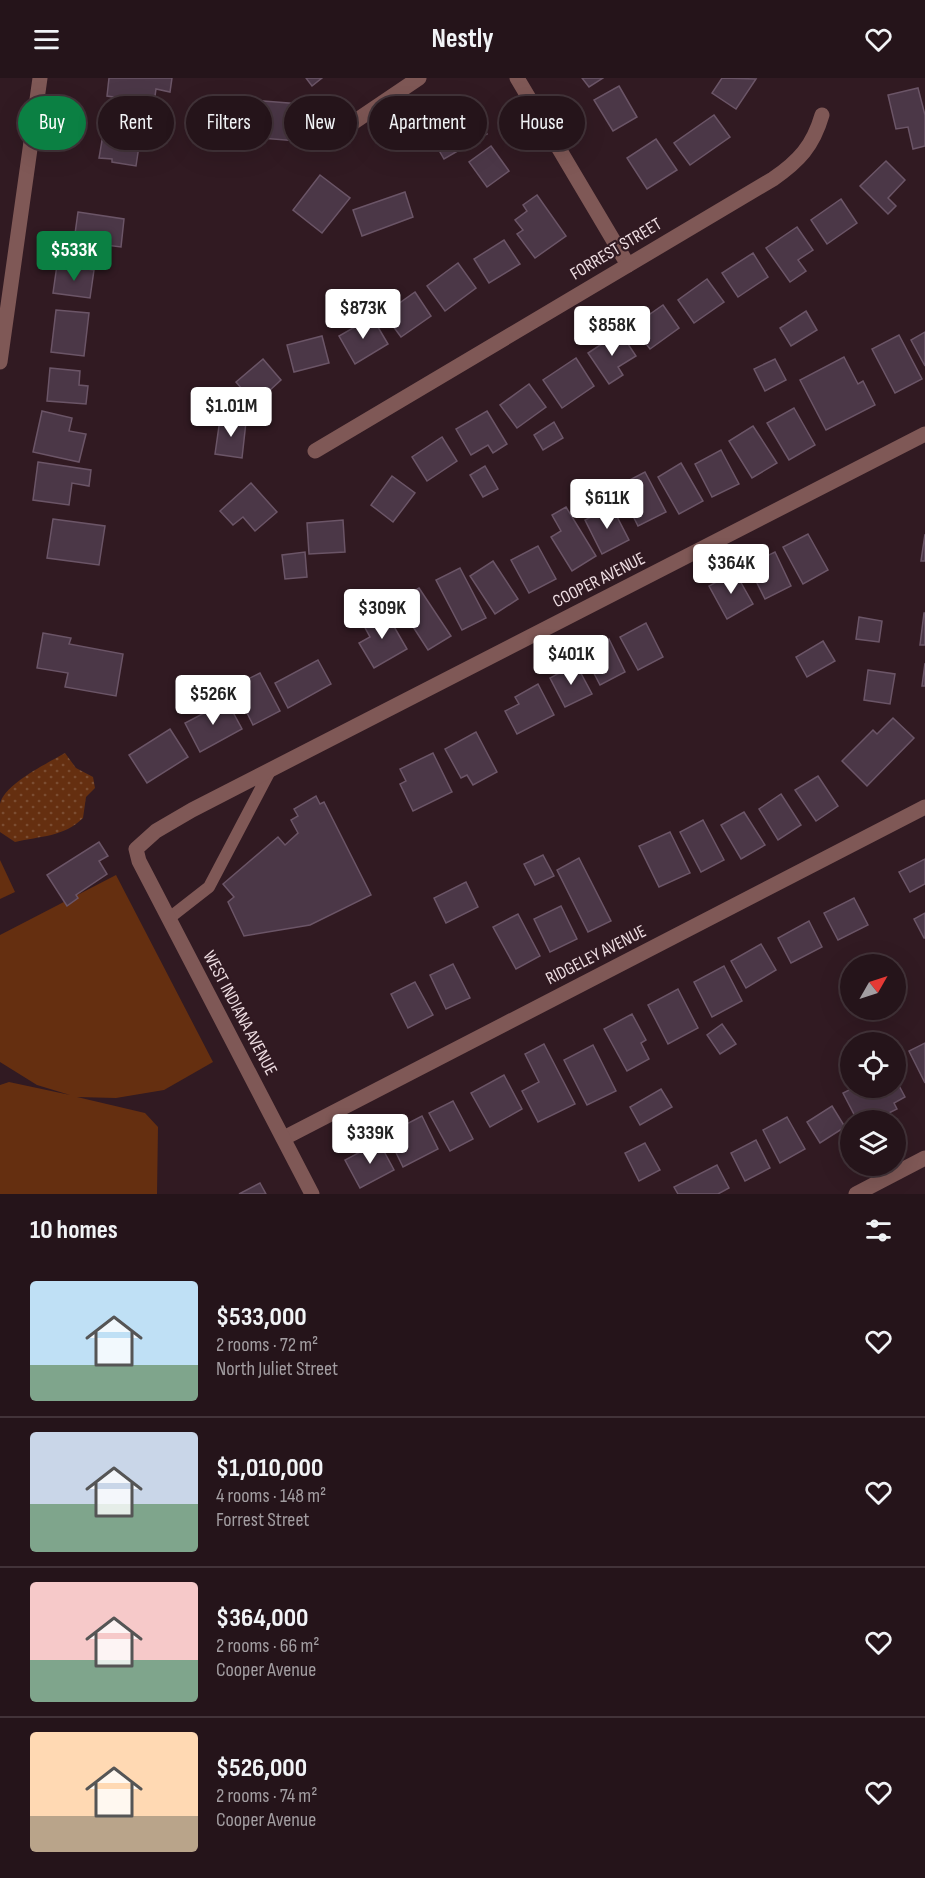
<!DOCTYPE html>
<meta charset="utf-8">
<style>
body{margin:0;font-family:"Sofia Sans Condensed",sans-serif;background:#2d1d23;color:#f1f3f6;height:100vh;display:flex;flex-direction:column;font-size:22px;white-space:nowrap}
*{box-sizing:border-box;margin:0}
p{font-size:20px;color:#a39ea2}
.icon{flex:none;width:33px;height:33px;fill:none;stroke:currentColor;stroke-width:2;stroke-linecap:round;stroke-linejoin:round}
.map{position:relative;height:1116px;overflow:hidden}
.sheet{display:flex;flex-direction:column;background:#25141a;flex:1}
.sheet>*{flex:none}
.guide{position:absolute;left:18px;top:18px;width:600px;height:54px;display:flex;gap:12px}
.needle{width:39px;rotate:51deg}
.fabs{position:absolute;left:840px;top:876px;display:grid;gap:12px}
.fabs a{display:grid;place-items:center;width:66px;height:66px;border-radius:50%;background:#25141a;box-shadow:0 6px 24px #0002,0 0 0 2px #423339;font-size:30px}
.price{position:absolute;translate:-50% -51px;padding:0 14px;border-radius:6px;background:#fff;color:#222;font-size:20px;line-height:39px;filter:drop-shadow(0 2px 3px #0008)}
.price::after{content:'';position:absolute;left:50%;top:36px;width:18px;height:14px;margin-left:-9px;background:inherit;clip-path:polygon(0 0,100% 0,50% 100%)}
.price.current{background:#0b8043;color:#fff}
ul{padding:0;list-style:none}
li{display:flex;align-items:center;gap:18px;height:150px;padding:0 30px}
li+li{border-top:2px solid #423339}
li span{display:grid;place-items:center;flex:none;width:168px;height:120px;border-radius:6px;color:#555}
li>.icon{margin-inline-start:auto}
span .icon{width:72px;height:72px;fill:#fffc;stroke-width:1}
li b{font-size:26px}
h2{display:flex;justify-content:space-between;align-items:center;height:72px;padding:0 30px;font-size:26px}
.pill{padding:0 21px;border-radius:27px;background:#25141a;box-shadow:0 6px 24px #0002,0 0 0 2px #423339;font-size:21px;line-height:54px}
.pill.current{background:#0b8043;color:#fff}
header{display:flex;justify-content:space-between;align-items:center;height:78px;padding:0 30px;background:#25141a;font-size:27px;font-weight:700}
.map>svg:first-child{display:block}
.grass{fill:url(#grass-dots)}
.pitch{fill:#652f10}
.building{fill:#4b3747;stroke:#6b5567;stroke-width:1.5}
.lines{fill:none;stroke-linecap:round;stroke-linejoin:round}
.lane{stroke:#7f5856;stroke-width:12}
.street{stroke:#7f5856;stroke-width:15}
.labels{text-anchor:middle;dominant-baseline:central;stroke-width:4.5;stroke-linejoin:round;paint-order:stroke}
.street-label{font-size:18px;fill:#eedde2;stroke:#311a22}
</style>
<header><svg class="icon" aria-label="menu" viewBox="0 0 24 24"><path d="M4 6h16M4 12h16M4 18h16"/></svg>Nestly<svg class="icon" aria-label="heart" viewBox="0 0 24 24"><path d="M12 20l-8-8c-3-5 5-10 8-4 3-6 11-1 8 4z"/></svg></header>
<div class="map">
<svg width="925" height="1116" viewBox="0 0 925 1116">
<defs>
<pattern id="grass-dots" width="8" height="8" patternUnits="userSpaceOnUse" patternTransform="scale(1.5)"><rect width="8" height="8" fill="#652f10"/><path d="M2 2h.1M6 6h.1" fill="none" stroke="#7b4d32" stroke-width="1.8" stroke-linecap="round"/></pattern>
</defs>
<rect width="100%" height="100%" fill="#311a22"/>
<path class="grass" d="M65 675 76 690 93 699 95 710 86 719 83 740C64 759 40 758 15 764L0 754C0 745 0 735 0 726 4 706 48 685 65 675Z"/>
<g class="pitch">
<polygon points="0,782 15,814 0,821"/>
<polygon points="116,797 213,984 164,1012 116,1020 77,1019 145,1035 158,1049 157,1116 0,1116 0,1007 9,1004 70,1017 37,1007 0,984 0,857"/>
</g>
<g class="building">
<polygon points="109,0 172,0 170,14 156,11 154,25 107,18"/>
<polygon points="306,0 322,0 312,8"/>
<polygon points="582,0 603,0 589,9"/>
<polygon points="722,0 756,1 736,31 712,15"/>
<polygon points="619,8 637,39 613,53 594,22"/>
<polygon points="918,10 925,37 925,68 913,71 908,49 896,51 888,17"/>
<polygon points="251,22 301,26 298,63 248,59"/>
<polygon points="467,23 487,56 444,81 425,48"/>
<polygon points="107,33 134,37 130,60 140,61 136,88 112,84 112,81 99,80"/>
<polygon points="714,37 730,59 690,87 674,65"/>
<polygon points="656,61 677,92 647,111 627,80"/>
<polygon points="491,68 509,93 487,109 469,84"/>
<polygon points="886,83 905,102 888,120 896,128 888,136 860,108"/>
<polygon points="320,97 350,120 322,155 293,132"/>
<polygon points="405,114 413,139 362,158 353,132"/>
<polygon points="537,117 566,158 535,180 517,156 523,152 515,142 527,133 523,127"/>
<polygon points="841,121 857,145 827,166 811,142"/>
<polygon points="78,134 124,141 121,169 74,163"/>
<polygon points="797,149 813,172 798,182 806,193 790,204 766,170"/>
<polygon points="504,162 520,186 489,205 474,181"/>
<polygon points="753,175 768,199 738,219 722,195"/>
<polygon points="458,185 476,210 445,233 427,208"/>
<polygon points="57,187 94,192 90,220 53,215"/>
<polygon points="707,201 724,224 694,245 678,222"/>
<polygon points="415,214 431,238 401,259 384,236"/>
<polygon points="663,227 679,250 650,271 633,248"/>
<polygon points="56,232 89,235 84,278 51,274"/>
<polygon points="806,233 817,252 791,268 780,250"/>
<polygon points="372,239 388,266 355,286 339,258"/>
<polygon points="620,254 636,278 618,289 623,297 609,306 588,275"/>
<polygon points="925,254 925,288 911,262"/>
<polygon points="899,257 922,301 895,315 872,271"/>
<polygon points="322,258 329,285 294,294 287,267"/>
<polygon points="844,279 858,306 863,303 875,327 826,352 800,302"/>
<polygon points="576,280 594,308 562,330 543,302"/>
<polygon points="263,281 281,302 255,326 236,304"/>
<polygon points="775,281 786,302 765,313 754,291"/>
<polygon points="50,290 80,293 79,307 88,308 86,326 47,323"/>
<polygon points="529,306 546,329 517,350 500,327"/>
<polygon points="794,330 815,367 789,382 767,345"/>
<polygon points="42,333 72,340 69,353 86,356 79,384 33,374"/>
<polygon points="487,333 507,366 493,375 488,367 471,377 456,351"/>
<polygon points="220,341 246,344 242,380 215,376"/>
<polygon points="554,344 563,360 543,372 534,357"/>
<polygon points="753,348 777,385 752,400 729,363"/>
<polygon points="442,359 457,383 427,403 412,379"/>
<polygon points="721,372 739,406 712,419 695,386"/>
<polygon points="38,384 91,392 89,408 72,405 69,427 33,422"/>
<polygon points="681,385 703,423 679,436 658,399"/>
<polygon points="485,388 498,411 483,419 470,397"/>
<polygon points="645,394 666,434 638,448 618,408"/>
<polygon points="392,398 415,415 393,444 371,427"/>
<polygon points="251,405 277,434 255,453 243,439 233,447 220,433"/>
<polygon points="566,429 596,478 572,493 551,459 561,453 552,437"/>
<polygon points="612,429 629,462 602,476 585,442"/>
<polygon points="53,441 105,448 99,487 47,480"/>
<polygon points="343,442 345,474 309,476 307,445"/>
<polygon points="808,456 828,492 803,506 783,469"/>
<polygon points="925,456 925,483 921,483"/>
<polygon points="538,468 556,501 529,515 511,482"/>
<polygon points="305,474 307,499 285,501 282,477"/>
<polygon points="775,474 791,508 765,521 748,487"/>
<polygon points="493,483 518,521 495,536 470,498"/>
<polygon points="460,490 486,540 462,552 436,502"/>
<polygon points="735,494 753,526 727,541 709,508"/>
<polygon points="419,510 451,558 428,572 397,524"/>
<polygon points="385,533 407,571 374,590 359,565 370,559 363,546"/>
<polygon points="924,535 925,535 925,567 920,567"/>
<polygon points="859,539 882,543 879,564 856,561"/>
<polygon points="646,545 663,579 638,592 620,559"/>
<polygon points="43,555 71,560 69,566 123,576 116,618 65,609 68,595 37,590"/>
<polygon points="609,561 625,594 600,607 583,574"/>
<polygon points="823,563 835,583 807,599 796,579"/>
<polygon points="318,582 331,606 288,630 275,605"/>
<polygon points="925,585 925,608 922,608"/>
<polygon points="576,586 592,616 565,629 550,600"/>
<polygon points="868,592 895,596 890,626 864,622"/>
<polygon points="260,595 280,633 253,647 234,608"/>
<polygon points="538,606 554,637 517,656 505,633 519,626 515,619"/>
<polygon points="227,623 242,651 200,674 185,645"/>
<polygon points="893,640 914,660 867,708 842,683 873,652 877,656"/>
<polygon points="170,651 188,679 147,705 129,677"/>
<polygon points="476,654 497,694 473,707 467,697 461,700 445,671"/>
<polygon points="433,675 452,714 413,733 400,706 406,703 400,691"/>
<polygon points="818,698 838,728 816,743 795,712"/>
<polygon points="781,716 801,747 778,762 759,731"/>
<polygon points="316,718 320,726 324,724 371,817 310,847 244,858 228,824 234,819 223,806 278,759 285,767 298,755 291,742 298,738 294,731"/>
<polygon points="744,734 765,767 741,781 721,747"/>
<polygon points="703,742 724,782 701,794 680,754"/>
<polygon points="670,754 690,795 659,809 639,768"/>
<polygon points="99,764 108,778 99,783 107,796 76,817 78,820 67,828 47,797"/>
<polygon points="543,777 554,798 535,807 524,786"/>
<polygon points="579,780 611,843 588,854 557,792"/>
<polygon points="925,781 925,806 910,814 899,794"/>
<polygon points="466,804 478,829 446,845 434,820"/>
<polygon points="854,820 868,847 838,862 824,835"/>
<polygon points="561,828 577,861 550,874 534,841"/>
<polygon points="925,835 925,860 924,860 914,841"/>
<polygon points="518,836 540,878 516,891 493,849"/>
<polygon points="809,843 822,869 791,885 778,860"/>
<polygon points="761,866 776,892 746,910 731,883"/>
<polygon points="453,886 470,920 446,931 430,897"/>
<polygon points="724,888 742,923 712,939 694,904"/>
<polygon points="415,904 433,937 408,950 391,916"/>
<polygon points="678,911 698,950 668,966 648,927"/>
<polygon points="632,936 646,962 641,965 649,981 627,993 604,951"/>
<polygon points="722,946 736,966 720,976 707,957"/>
<polygon points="925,965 925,1005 909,973"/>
<polygon points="544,966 575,1026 538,1044 522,1013 539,1004 525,976"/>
<polygon points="593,967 616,1013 587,1027 564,982"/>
<polygon points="504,997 522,1031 490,1049 471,1015"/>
<polygon points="896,1002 905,1019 894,1025 897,1031 875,1042 857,1042 843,1015 853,1010 896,1010"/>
<polygon points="661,1011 672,1029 640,1047 630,1029"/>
<polygon points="453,1023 473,1061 450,1073 429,1035"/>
<polygon points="832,1028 845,1049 820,1065 807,1044"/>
<polygon points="422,1038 438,1071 403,1089 387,1056"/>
<polygon points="787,1039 805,1071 780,1085 763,1052"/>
<polygon points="756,1062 770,1090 745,1103 731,1075"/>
<polygon points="379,1064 394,1092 360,1110 345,1082"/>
<polygon points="645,1065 660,1092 639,1103 625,1075"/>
<polygon points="717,1087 729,1110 718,1116 678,1116 674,1109"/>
<polygon points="260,1105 266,1116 239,1116"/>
</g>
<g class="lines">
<polyline class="lane" points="168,841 209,809 270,693"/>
<g class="street">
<polyline points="517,0 628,187"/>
<polyline points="354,44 419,0"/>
<polyline points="0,284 40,0"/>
<path d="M315 373 773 101C799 83 813 68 822 37"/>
<polyline points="284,1060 925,729"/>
<polyline points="312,1116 139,783 136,771 156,753 192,732 925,356"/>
<polyline points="856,1116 925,1080"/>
</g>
</g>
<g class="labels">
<g class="street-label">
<text transform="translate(616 171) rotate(-31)">FORREST STREET</text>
<text transform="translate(599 502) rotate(-27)">COOPER AVENUE</text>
<text transform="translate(596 877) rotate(-27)">RIDGELEY AVENUE</text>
<text transform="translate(240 935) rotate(62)">WEST INDIANA AVENUE</text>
</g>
</g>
</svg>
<div class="fabs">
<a><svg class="needle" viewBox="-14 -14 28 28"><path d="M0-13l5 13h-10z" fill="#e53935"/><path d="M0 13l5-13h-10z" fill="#a39ea2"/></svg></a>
<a><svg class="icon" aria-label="locate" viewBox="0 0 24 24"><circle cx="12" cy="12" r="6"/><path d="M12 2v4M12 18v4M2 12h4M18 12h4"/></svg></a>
<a><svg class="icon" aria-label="layers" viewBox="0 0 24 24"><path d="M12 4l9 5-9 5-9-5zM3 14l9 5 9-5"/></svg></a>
</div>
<b class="price current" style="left:74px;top:204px">$533K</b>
<b class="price" style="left:363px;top:262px">$873K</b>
<b class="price" style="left:612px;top:279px">$858K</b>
<b class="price" style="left:231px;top:360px">$1.01M</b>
<b class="price" style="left:607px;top:452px">$611K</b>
<b class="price" style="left:731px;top:517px">$364K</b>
<b class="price" style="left:382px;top:562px">$309K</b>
<b class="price" style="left:571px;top:608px">$401K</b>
<b class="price" style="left:213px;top:648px">$526K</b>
<b class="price" style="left:370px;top:1087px">$339K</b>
<div class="guide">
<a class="pill current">Buy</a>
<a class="pill">Rent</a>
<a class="pill">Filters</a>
<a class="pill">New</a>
<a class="pill">Apartment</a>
<a class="pill">House</a>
</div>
</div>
<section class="sheet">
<h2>10 homes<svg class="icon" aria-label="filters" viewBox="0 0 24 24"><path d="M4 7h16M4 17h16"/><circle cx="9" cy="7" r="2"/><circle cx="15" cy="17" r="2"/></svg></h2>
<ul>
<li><span style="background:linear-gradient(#bfe0f5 70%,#7fa58c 0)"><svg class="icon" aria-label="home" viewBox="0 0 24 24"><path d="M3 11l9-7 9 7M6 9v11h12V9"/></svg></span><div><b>$533,000</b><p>2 rooms · 72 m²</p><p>North Juliet Street</p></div><svg class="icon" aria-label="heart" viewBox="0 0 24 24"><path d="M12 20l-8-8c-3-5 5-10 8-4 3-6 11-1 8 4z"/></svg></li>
<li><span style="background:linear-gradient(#c9d6e8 60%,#7fa58c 0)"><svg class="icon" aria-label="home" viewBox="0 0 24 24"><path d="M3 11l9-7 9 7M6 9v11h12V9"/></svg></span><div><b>$1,010,000</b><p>4 rooms · 148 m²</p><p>Forrest Street</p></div><svg class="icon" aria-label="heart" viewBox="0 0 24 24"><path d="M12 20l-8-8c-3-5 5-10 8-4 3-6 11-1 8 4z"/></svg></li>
<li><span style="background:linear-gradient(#f6c9c9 65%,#7fa58c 0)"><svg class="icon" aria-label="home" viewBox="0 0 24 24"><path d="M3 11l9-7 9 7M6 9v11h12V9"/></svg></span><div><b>$364,000</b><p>2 rooms · 66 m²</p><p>Cooper Avenue</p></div><svg class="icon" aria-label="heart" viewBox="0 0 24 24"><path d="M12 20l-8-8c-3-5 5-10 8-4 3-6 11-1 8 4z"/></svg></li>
<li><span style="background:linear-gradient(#ffd9b3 70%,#b9a48a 0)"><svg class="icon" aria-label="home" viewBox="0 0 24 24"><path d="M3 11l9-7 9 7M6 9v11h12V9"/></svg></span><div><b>$526,000</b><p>2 rooms · 74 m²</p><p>Cooper Avenue</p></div><svg class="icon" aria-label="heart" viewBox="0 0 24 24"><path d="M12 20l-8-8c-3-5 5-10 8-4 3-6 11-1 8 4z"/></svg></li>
</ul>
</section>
